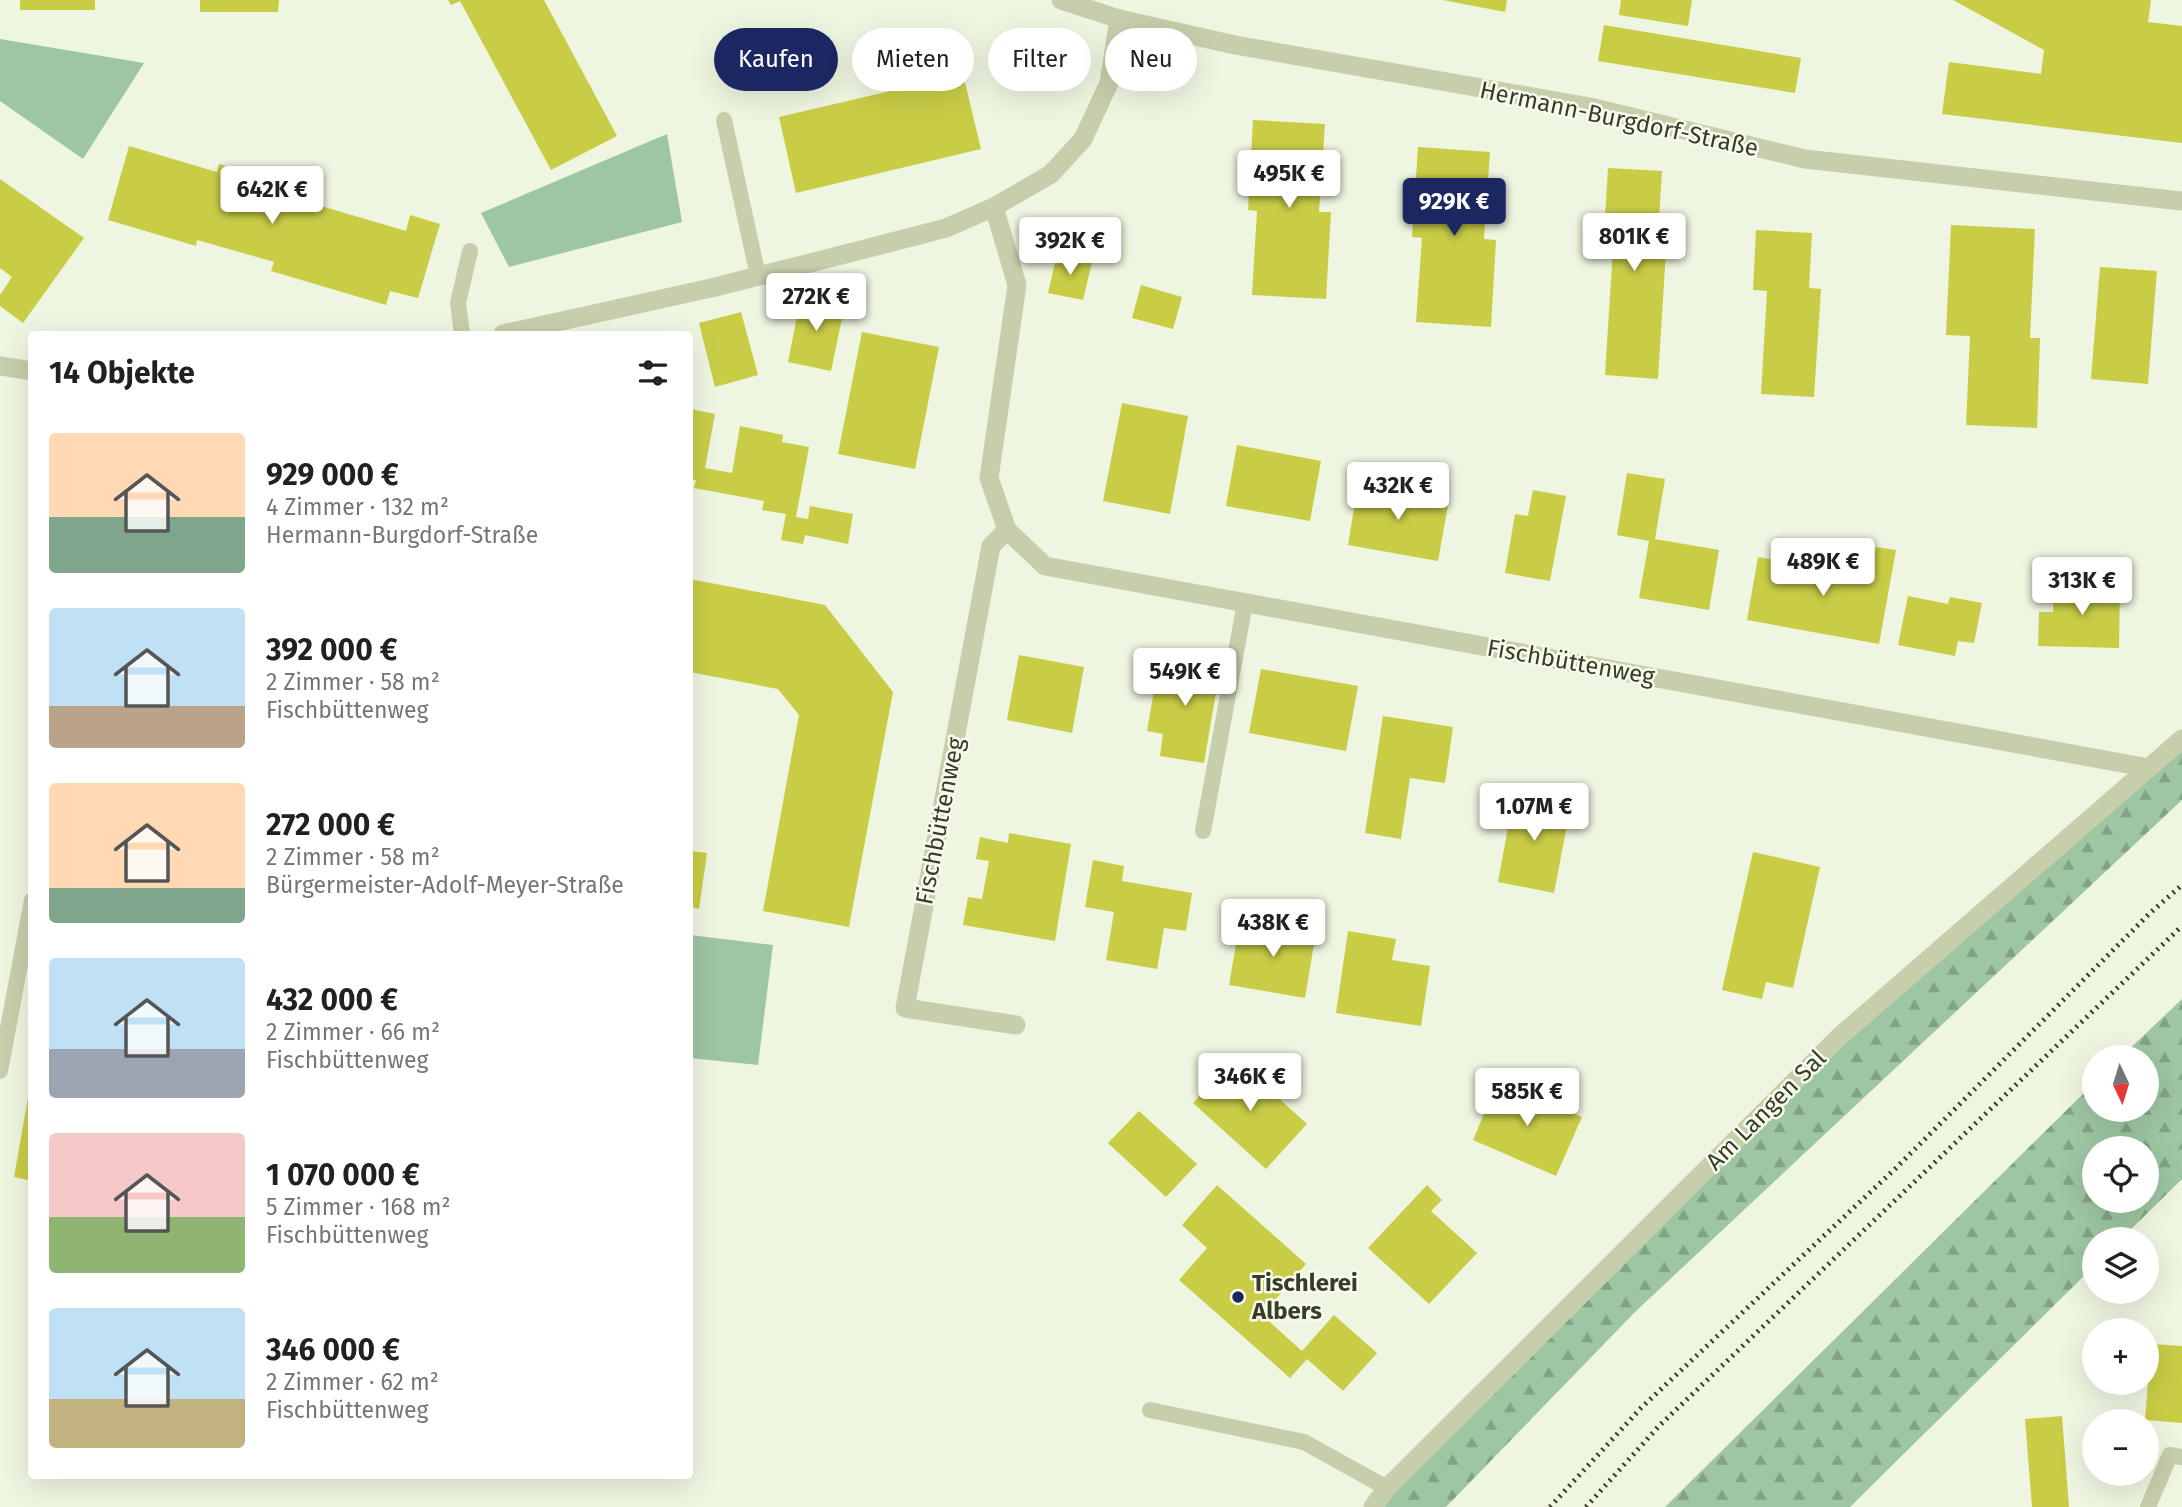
<!DOCTYPE html>
<html lang="de">
<meta charset="utf-8">
<style>
body{margin:0;font-family:"Fira Sans",sans-serif;background:#f2f2f2;color:#202124;height:100vh;display:flex;flex-direction:column;font-size:26px;white-space:nowrap}
*{box-sizing:border-box;margin:0}
p{font-size:23px;color:#757577}
.icon{flex:none;width:38px;height:38px;fill:none;stroke:currentColor;stroke-width:2;stroke-linecap:round;stroke-linejoin:round}
.map{position:relative;flex:1;overflow:hidden}
.details{position:absolute;left:28px;top:331px;width:665px;height:1148px;display:flex;flex-direction:column;background:#fff;border-radius:7px;box-shadow:0 7px 28px #0002}
.details>*{flex:none}
.guide{position:absolute;left:714px;top:28px;width:665px;height:63px;display:flex;gap:14px}
.needle{width:46px;rotate:176deg}
.tools{position:absolute;left:2082px;top:1045px;display:grid;gap:14px}
.tools a{display:grid;place-items:center;width:77px;height:77px;border-radius:50%;background:#fff;box-shadow:0 7px 28px #0002;font-size:35px}
.price{position:absolute;translate:-50% -60px;padding:0 16px;border-radius:7px;background:#fff;color:#222;font-size:23px;line-height:46px;filter:drop-shadow(0 2px 4px #0008)}
.price::after{content:'';position:absolute;left:50%;top:42px;width:21px;height:16px;margin-left:-10px;background:inherit;clip-path:polygon(0 0,100% 0,50% 100%)}
.price.current{background:#1c2661;color:#fff}
ul{padding:0;list-style:none}
li{display:flex;align-items:center;gap:21px;height:175px;padding:0 21px}
li span{display:grid;place-items:center;flex:none;width:196px;height:140px;border-radius:7px;color:#555}
li>.icon{margin-inline-start:auto}
span .icon{width:84px;height:84px;fill:#fffc;stroke-width:1}
li b{font-size:30px}
h2{display:flex;justify-content:space-between;align-items:center;height:84px;padding:0 21px;font-size:30px}
.chip{padding:0 24px;border-radius:32px;background:#fff;box-shadow:0 7px 28px #0002;font-size:24px;line-height:63px}
.chip.current{background:#1c2661;color:#fff}
.map>svg:first-child{display:block}
.forest{fill:url(#forest-firs);fill-rule:evenodd}
.green{fill:#9ec6a3}
.building{fill:#c9cd46}
.lines{fill:none;stroke-linecap:round;stroke-linejoin:round}
.service{stroke:#c6ceab;stroke-width:16}
.minor{stroke:#c6ceab;stroke-width:19}
.rail{stroke:#3a3c2a;stroke-width:5;stroke-dasharray:2 5;stroke-linecap:butt}
.poi-dot{fill:#1c2661;stroke:#f7fced;stroke-width:2.5}
.labels{text-anchor:middle;dominant-baseline:central;stroke-width:5;stroke-linejoin:round;paint-order:stroke}
.street-label{font-size:24px;fill:#3a3c2a;stroke:#f7fced}
.poi-label{font-size:24px;font-weight:bold;fill:#3a3c2a;stroke:#f7fced;text-anchor:start}
</style>
<div class="map">
<svg width="2182" height="1507" viewBox="0 0 2182 1507">
<defs>
<pattern id="forest-firs" width="22" height="20" patternUnits="userSpaceOnUse" patternTransform="scale(1.75)"><rect width="22" height="20" fill="#9ec6a3"/><path d="M5 1l3.5 6h-7zM16 11l3.5 6h-7z" fill="#82a285"/></pattern>
</defs>
<rect width="100%" height="100%" fill="#eef5e0"/>
<g class="forest">
<polygon points="2182,739 2182,800 1636,1311 1446,1507 1373,1507 1839,1037"/>
<path d="M2182 999V1179L2121 1239H2095V1265L1850 1507H1665L2095 1082V1110H2147V1057H2121ZM2095 1148H2147V1200H2095Z"/>
</g>
<g class="green">
<polygon points="0,39 144,63 83,159 0,101"/>
<polygon points="667,134 682,222 509,267 481,213"/>
<polygon points="690,935 773,945 758,1065 690,1058"/>
</g>
<g class="building">
<rect x="20" y="0" width="75" height="10"/>
<polygon points="200,0 279,0 278,12 200,12"/>
<polygon points="448,0 544,0 617,136 551,170 460,1 451,5"/>
<polygon points="1443,0 1507,0 1505,12"/>
<polygon points="1621,0 1692,0 1688,26 1619,15"/>
<polygon points="1953,0 2151,0 2148,22 2182,26 2182,143 1942,114 1949,62 2041,74 2044,50"/>
<polygon points="1604,25 1801,58 1795,93 1598,61"/>
<polygon points="963,74 981,149 796,193 779,117"/>
<polygon points="1253,120 1325,124 1319,212 1331,212 1326,299 1252,295 1257,211 1248,210"/>
<polygon points="129,146 217,172 219,164 297,187 294,198 406,231 410,215 440,224 418,298 390,291 386,305 271,271 274,262 197,240 196,246 108,220"/>
<polygon points="1418,147 1490,152 1484,239 1496,240 1491,327 1416,322 1422,238 1412,237"/>
<polygon points="1608,168 1662,171 1657,251 1666,251 1658,379 1605,375 1613,249 1603,248"/>
<polygon points="0,179 84,238 23,323 0,306 0,295 12,277 0,268"/>
<polygon points="1951,225 2035,229 2030,338 2040,338 2037,428 1966,425 1970,336 1946,335"/>
<polygon points="1756,230 1812,233 1809,288 1821,289 1814,397 1761,394 1767,291 1753,290"/>
<polygon points="1057,254 1092,262 1083,300 1048,293"/>
<polygon points="2100,267 2157,271 2148,384 2091,379"/>
<polygon points="1141,285 1182,297 1173,329 1132,318"/>
<polygon points="801,296 845,304 831,371 788,362"/>
<polygon points="741,312 758,375 715,387 699,323"/>
<polygon points="862,332 939,347 915,469 838,454"/>
<polygon points="1122,403 1188,416 1170,514 1103,501"/>
<polygon points="690,409 715,414 705,468 732,473 740,426 783,435 782,442 809,447 796,517 808,519 810,506 853,514 848,544 805,535 803,544 781,540 786,514 762,510 764,501 694,488 696,480 690,479"/>
<polygon points="1237,445 1321,461 1310,521 1226,506"/>
<polygon points="1627,473 1665,479 1655,539 1719,550 1709,610 1639,598 1649,541 1617,535"/>
<polygon points="1358,484 1449,500 1438,561 1348,545"/>
<polygon points="1533,490 1566,496 1550,581 1505,573 1515,514 1528,516"/>
<polygon points="1876,547 1896,550 1879,644 1747,620 1758,557 1870,577"/>
<polygon points="690,579 825,605 893,692 849,927 763,911 799,715 778,689 690,672"/>
<polygon points="2054,584 2120,585 2119,648 2038,646 2039,612 2053,612"/>
<polygon points="1908,596 1948,604 1950,597 1982,603 1974,643 1958,641 1955,656 1898,645"/>
<polygon points="1019,655 1084,667 1072,733 1007,720"/>
<polygon points="1180,656 1221,663 1204,763 1160,756 1163,734 1147,731 1158,667 1178,670"/>
<polygon points="1261,669 1358,686 1346,751 1249,733"/>
<polygon points="1383,716 1453,727 1445,783 1410,778 1401,839 1365,833"/>
<polygon points="1514,794 1571,804 1554,893 1498,882"/>
<polygon points="1009,833 1071,844 1055,941 963,925 968,897 982,899 989,861 976,859 980,837 1008,843"/>
<polygon points="690,851 707,853 699,909 690,907"/>
<polygon points="1753,852 1820,867 1793,988 1766,982 1762,999 1722,990"/>
<polygon points="1093,860 1124,866 1122,881 1192,893 1186,931 1164,928 1157,969 1106,960 1114,912 1085,907"/>
<polygon points="1240,920 1316,932 1305,998 1229,985"/>
<polygon points="1348,931 1396,939 1392,960 1430,966 1421,1026 1336,1013"/>
<polygon points="1234,1058 1307,1124 1266,1169 1193,1103"/>
<polygon points="1498,1081 1582,1117 1556,1176 1473,1140"/>
<polygon points="30,1086 32,1087 32,1181 14,1177"/>
<polygon points="1139,1111 1197,1164 1166,1197 1108,1143"/>
<polygon points="1217,1185 1306,1264 1262,1315 1302,1351 1334,1315 1377,1353 1343,1391 1307,1359 1290,1378 1179,1280 1207,1248 1182,1225"/>
<polygon points="1427,1185 1442,1200 1431,1211 1477,1253 1429,1304 1368,1248"/>
<polygon points="2151,1344 2182,1346 2182,1423 2145,1420"/>
<polygon points="2062,1416 2069,1507 2032,1507 2025,1419"/>
</g>
<g class="lines">
<g class="service">
<polyline points="724,120 758,276"/>
<polyline points="462,334 458,303 470,251"/>
<polyline points="1203,831 1245,603"/>
<polyline points="0,1071 32,900"/>
<polyline points="1150,1410 1304,1442 1387,1488"/>
<polyline points="2148,1507 2170,1455 2182,1457"/>
</g>
<g class="minor">
<polyline points="1061,0 1119,19 1235,45 1590,107 1805,159 2182,201"/>
<polyline points="994,207 1017,285 989,478 1007,530 991,546 905,1008 1016,1025"/>
<polyline points="503,334 711,288 865,249 946,228 994,207 1051,174 1083,139 1109,83 1119,19"/>
<polyline points="0,366 32,371"/>
<polyline points="1007,530 1045,566 2149,768"/>
<polyline points="1373,1507 1387,1488 1839,1037 2182,739"/>
</g>
<g class="rail">
<polyline points="1550,1507 1641,1408 1897,1167 2149,914 2182,885"/>
<polyline points="1586,1507 1659,1426 2182,926"/>
</g>
</g>
<circle class="poi-dot" cx="1238" cy="1297" r="7"/>
<g class="labels">
<g class="street-label">
<text transform="translate(1619 119) rotate(12)">Hermann-Burgdorf-Straße</text>
<text transform="translate(1571 662) rotate(10)">Fischbüttenweg</text>
<text transform="translate(940 821) rotate(-79)">Fischbüttenweg</text>
<text transform="translate(1766 1110) rotate(-45)">Am Langen Sal</text>
</g>
<g class="poi-label">
<text x="1252" y="1283">Tischlerei<tspan x="1252" dy="28">Albers</tspan></text>
</g>
</g>
</svg>
<div class="tools">
<a><svg class="needle" viewBox="-14 -14 28 28"><path d="M0-13l5 13h-10z" fill="#e53935"/><path d="M0 13l5-13h-10z" fill="#757577"/></svg></a>
<a><svg class="icon" aria-label="locate" viewBox="0 0 24 24"><circle cx="12" cy="12" r="6"/><path d="M12 2v4M12 18v4M2 12h4M18 12h4"/></svg></a>
<a><svg class="icon" aria-label="layers" viewBox="0 0 24 24"><path d="M12 4l9 5-9 5-9-5zM3 14l9 5 9-5"/></svg></a>
<a>+</a>
<a>−</a>
</div>
<b class="price" style="left:1289px;top:210px">495K €</b>
<b class="price" style="left:272px;top:226px">642K €</b>
<b class="price current" style="left:1454px;top:238px">929K €</b>
<b class="price" style="left:1634px;top:273px">801K €</b>
<b class="price" style="left:1070px;top:277px">392K €</b>
<b class="price" style="left:816px;top:333px">272K €</b>
<b class="price" style="left:1398px;top:522px">432K €</b>
<b class="price" style="left:1823px;top:598px">489K €</b>
<b class="price" style="left:2082px;top:617px">313K €</b>
<b class="price" style="left:1185px;top:708px">549K €</b>
<b class="price" style="left:1534px;top:843px">1.07M €</b>
<b class="price" style="left:1273px;top:959px">438K €</b>
<b class="price" style="left:1250px;top:1113px">346K €</b>
<b class="price" style="left:1527px;top:1128px">585K €</b>
<div class="guide">
<a class="chip current">Kaufen</a>
<a class="chip">Mieten</a>
<a class="chip">Filter</a>
<a class="chip">Neu</a>
</div>
<section class="details">
<h2>14 Objekte<svg class="icon" aria-label="filters" viewBox="0 0 24 24"><path d="M4 7h16M4 17h16"/><circle cx="9" cy="7" r="2"/><circle cx="15" cy="17" r="2"/></svg></h2>
<ul>
<li><span style="background:linear-gradient(#ffd9b3 60%,#7fa58c 0)"><svg class="icon" aria-label="home" viewBox="0 0 24 24"><path d="M3 11l9-7 9 7M6 9v11h12V9"/></svg></span><div><b>929 000 €</b><p>4 Zimmer · 132 m²</p><p>Hermann-Burgdorf-Straße</p></div></li>
<li><span style="background:linear-gradient(#bfe0f5 70%,#b9a48a 0)"><svg class="icon" aria-label="home" viewBox="0 0 24 24"><path d="M3 11l9-7 9 7M6 9v11h12V9"/></svg></span><div><b>392 000 €</b><p>2 Zimmer · 58 m²</p><p>Fischbüttenweg</p></div></li>
<li><span style="background:linear-gradient(#ffd9b3 75%,#7fa58c 0)"><svg class="icon" aria-label="home" viewBox="0 0 24 24"><path d="M3 11l9-7 9 7M6 9v11h12V9"/></svg></span><div><b>272 000 €</b><p>2 Zimmer · 58 m²</p><p>Bürgermeister-Adolf-Meyer-Straße</p></div></li>
<li><span style="background:linear-gradient(#bfe0f5 65%,#9aa5b1 0)"><svg class="icon" aria-label="home" viewBox="0 0 24 24"><path d="M3 11l9-7 9 7M6 9v11h12V9"/></svg></span><div><b>432 000 €</b><p>2 Zimmer · 66 m²</p><p>Fischbüttenweg</p></div></li>
<li><span style="background:linear-gradient(#f6c9c9 60%,#8fb573 0)"><svg class="icon" aria-label="home" viewBox="0 0 24 24"><path d="M3 11l9-7 9 7M6 9v11h12V9"/></svg></span><div><b>1 070 000 €</b><p>5 Zimmer · 168 m²</p><p>Fischbüttenweg</p></div></li>
<li><span style="background:linear-gradient(#bfe0f5 65%,#c2b280 0)"><svg class="icon" aria-label="home" viewBox="0 0 24 24"><path d="M3 11l9-7 9 7M6 9v11h12V9"/></svg></span><div><b>346 000 €</b><p>2 Zimmer · 62 m²</p><p>Fischbüttenweg</p></div></li>
</ul>
</section>
</div>
